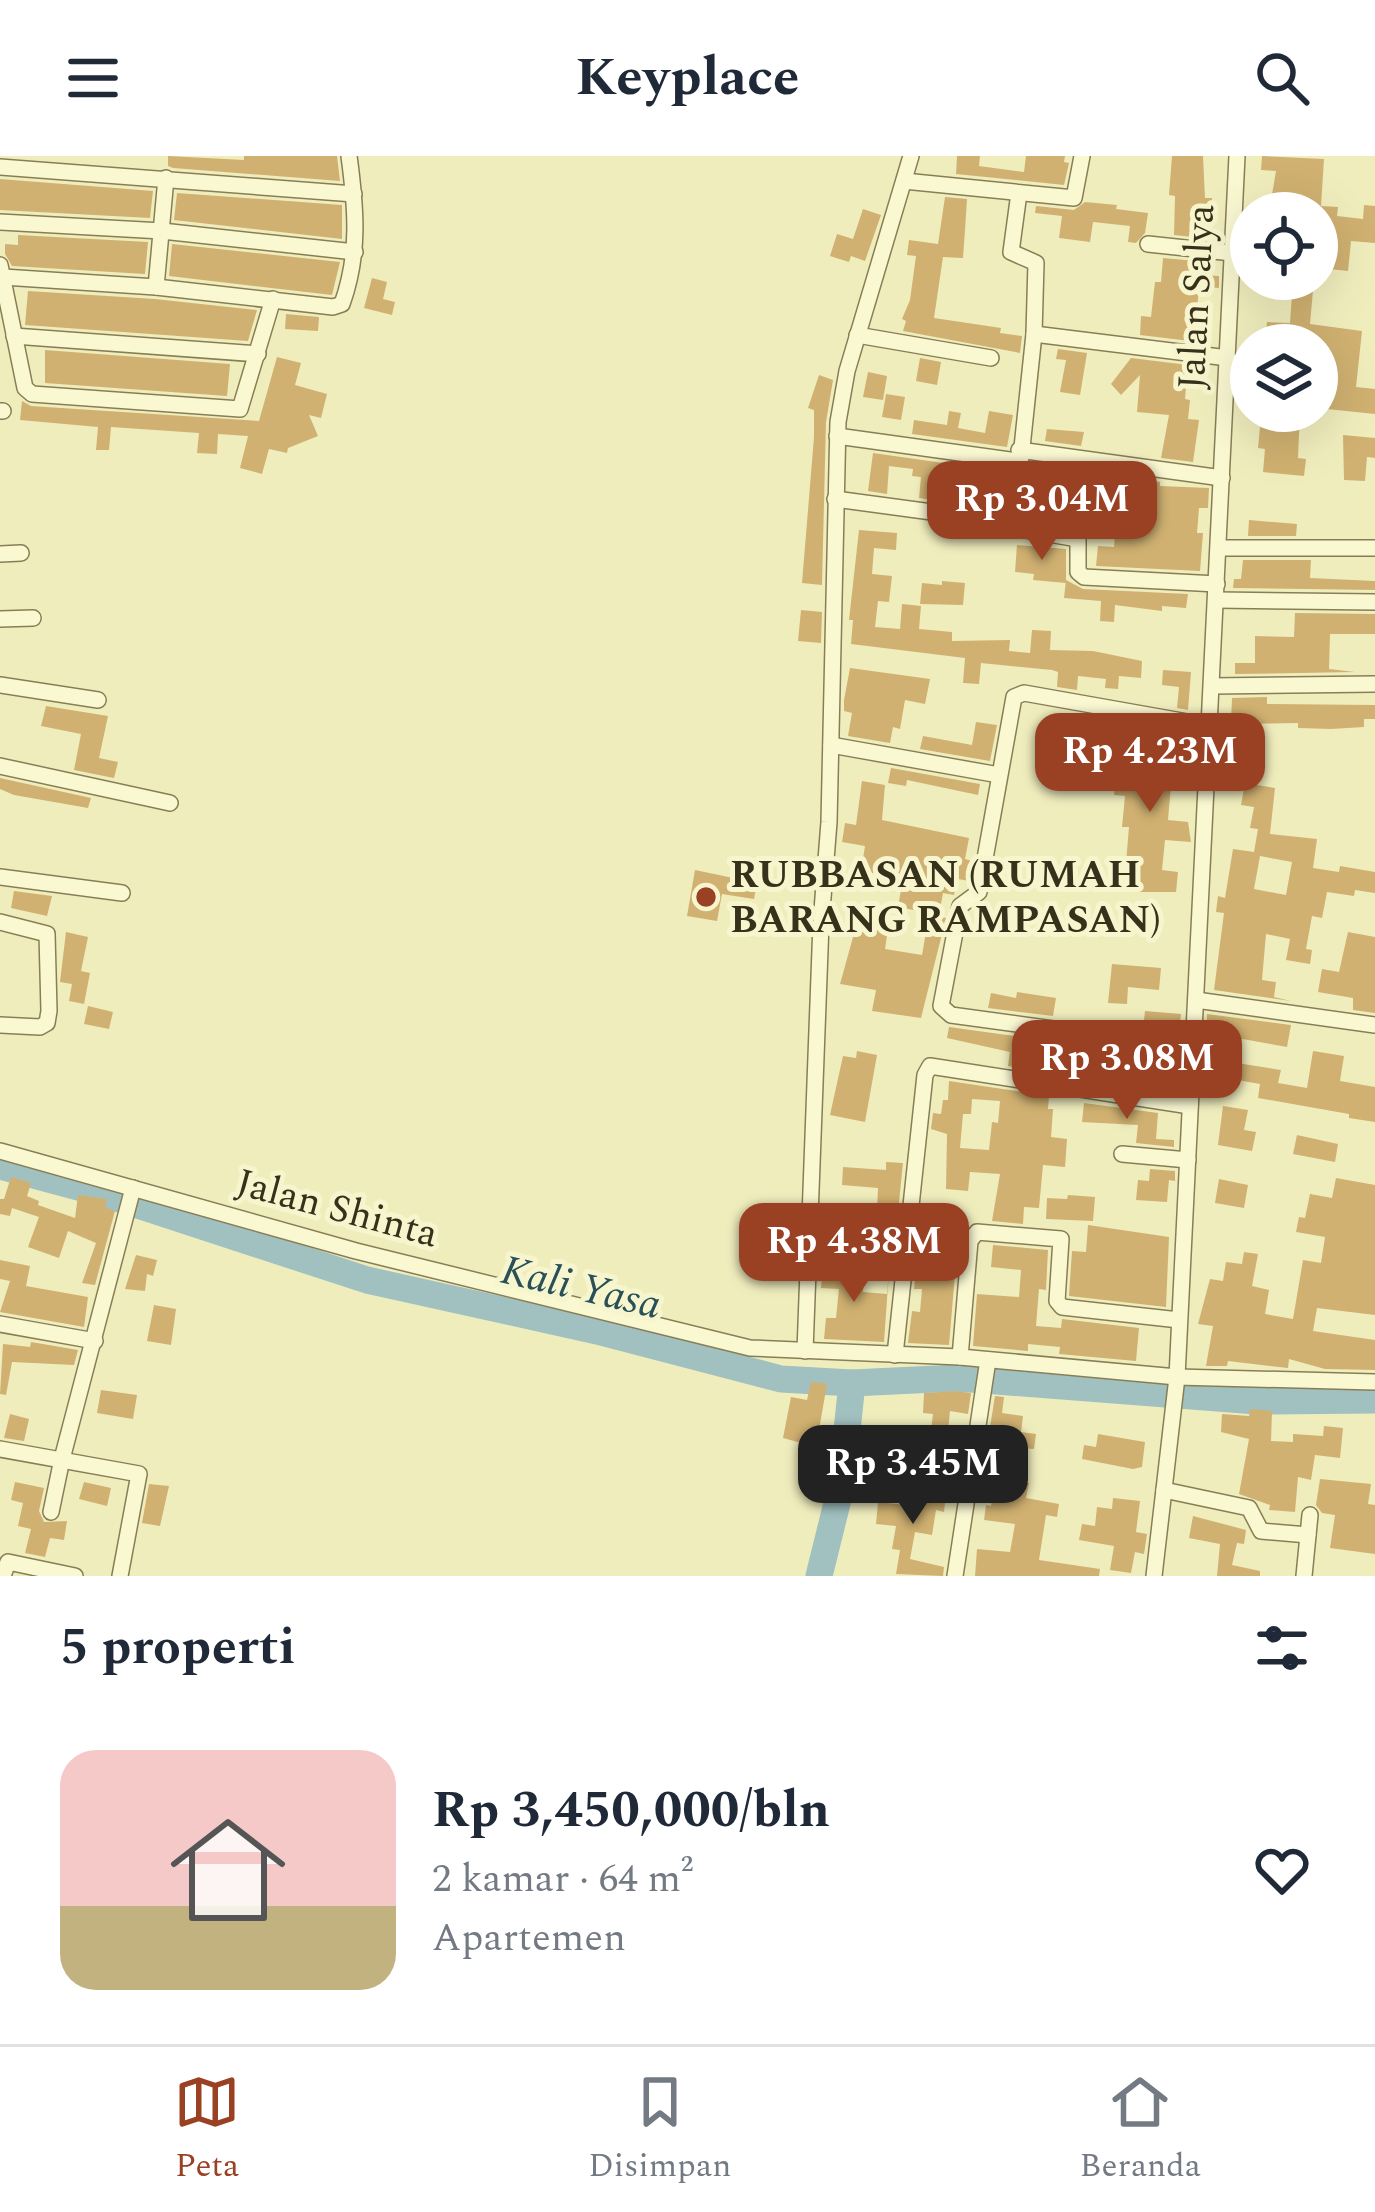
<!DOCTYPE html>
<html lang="id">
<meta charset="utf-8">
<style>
body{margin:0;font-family:Spectral,serif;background:#f6f6f7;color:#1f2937;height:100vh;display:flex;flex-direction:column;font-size:45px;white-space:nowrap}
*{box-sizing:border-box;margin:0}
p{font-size:39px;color:#747a83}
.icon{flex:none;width:66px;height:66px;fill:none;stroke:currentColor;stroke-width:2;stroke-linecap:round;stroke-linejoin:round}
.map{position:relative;height:1420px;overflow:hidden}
.drawer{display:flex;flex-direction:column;background:#fff;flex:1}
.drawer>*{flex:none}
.buttons{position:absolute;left:1230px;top:36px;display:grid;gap:24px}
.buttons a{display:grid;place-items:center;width:108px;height:108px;border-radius:50%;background:#fff;box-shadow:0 12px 48px #0002;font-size:60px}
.price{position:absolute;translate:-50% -102px;padding:0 27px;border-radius:24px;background:#9a4023;color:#fff;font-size:39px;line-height:78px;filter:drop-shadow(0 3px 6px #0008)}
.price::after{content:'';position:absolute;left:50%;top:72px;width:36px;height:27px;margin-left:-18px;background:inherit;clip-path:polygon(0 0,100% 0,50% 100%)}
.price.active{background:#222;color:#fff}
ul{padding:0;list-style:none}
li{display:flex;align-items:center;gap:36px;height:300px;padding:0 60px}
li+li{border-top:3px solid #e0e1e3}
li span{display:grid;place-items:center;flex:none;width:336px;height:240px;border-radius:36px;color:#555}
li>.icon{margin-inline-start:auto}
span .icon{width:144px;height:144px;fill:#fffc;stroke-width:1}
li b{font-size:51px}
h2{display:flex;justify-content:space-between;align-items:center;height:144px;padding:0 60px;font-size:51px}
header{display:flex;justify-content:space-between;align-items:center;height:156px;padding:0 60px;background:#fff;font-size:54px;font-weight:700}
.tabs{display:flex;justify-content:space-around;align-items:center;height:168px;border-top:3px solid #e0e1e3;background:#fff;font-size:33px;color:#747a83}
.tabs a{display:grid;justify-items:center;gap:6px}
.tabs .active{color:#9a4023}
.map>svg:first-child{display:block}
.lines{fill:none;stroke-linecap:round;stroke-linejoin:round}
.river{stroke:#a1c1c0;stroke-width:27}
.building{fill:#d0b171;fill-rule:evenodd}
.street-casing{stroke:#887e56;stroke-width:18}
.street{stroke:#faf8d1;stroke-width:15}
.poi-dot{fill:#9a4023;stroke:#f7f5cd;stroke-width:4.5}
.labels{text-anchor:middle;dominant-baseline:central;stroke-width:10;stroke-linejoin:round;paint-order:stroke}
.street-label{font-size:39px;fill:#37301b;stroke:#f7f5cd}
.poi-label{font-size:39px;font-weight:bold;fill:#37301b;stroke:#f7f5cd;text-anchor:start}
.water-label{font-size:42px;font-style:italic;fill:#294f58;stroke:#f7f5cd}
</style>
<header><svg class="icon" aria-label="menu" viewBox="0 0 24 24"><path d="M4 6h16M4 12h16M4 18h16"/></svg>Keyplace<svg class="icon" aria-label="search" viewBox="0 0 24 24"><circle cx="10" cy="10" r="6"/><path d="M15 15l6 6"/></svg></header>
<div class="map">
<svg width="1375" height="1420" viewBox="0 0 1375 1420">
<rect width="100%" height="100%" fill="#f0edbd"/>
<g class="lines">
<g class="river">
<polyline points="0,1010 104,1038 367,1124 597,1175 781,1223 852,1227 957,1222 1256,1245 1375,1244"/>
<polyline points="819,1420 841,1331 852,1227"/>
</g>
</g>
<g class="building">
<polygon points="168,0 244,4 244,0 337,0 340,25 173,12 168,10"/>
<polygon points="957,0 980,0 979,10 1024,16 1026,0 1065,0 1064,6 1069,7 1064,29 956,18"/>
<polygon points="1172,0 1203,0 1205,42 1212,42 1209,77 1221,78 1221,84 1174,79 1175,40 1169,39"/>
<polygon points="1262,0 1324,3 1321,50 1338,51 1337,60 1363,63 1364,49 1375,50 1375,87 1351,85 1348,115 1329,113 1330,101 1317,100 1317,57 1269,57 1276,15 1261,14"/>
<polygon points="0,23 153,35 150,62 0,54"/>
<polygon points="177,37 342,49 342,83 174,64"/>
<polygon points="945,41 967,43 965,74 963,102 943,101 934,162 1001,172 1000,177 1022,180 1020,197 903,175 906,165 902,163 910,144 916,100 907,99 909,84 938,88"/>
<polygon points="1085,46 1117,49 1116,53 1148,57 1145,77 1136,87 1128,86 1130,70 1093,66 1090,86 1059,82 1062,60 1035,57 1036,50 1074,54"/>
<polygon points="863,53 881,59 865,105 851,100 849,106 830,100 837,78 853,83"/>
<polygon points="18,79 148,86 145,118 12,110 5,98 5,88 18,89"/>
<polygon points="172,88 340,106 332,139 169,120"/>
<polygon points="1163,102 1197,105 1196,119 1219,120 1219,132 1199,130 1197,154 1190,153 1190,185 1140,179 1141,160 1151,161 1155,126 1161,126"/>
<polygon points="372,122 387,126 383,143 395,146 392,159 364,152"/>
<polygon points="1273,123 1314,123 1310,168 1362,175 1356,231 1375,233 1375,258 1317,252 1320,185 1296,183 1296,189 1285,189 1285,185 1265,183 1267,166 1290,167 1292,139 1272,138"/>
<polygon points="28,135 155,143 257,154 248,185 25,169"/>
<polygon points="286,158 319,161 318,175 285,173"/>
<polygon points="1058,193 1087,197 1080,239 1060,236 1066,204 1056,203"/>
<polygon points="45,194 230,208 227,240 45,227"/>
<polygon points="277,201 301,207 295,229 327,238 321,262 309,259 318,280 288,292 287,297 269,293 262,318 240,312 248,280 218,278 217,298 197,297 199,277 111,271 109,294 96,294 98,271 20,264 22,245 31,250 259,265"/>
<polygon points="920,202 941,206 937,229 916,225"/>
<polygon points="1131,202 1188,209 1185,243 1190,244 1188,263 1199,264 1193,306 1161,302 1169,259 1137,256 1140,219 1121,239 1111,228"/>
<polygon points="868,216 887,220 883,244 863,241"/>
<polygon points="819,219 833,224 826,266 822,429 802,427 814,281 814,254 808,252"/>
<polygon points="886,238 905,241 901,264 882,261"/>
<polygon points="949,255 961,257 958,272 985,277 989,255 1013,259 1007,291 912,278 914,264 947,269"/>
<polygon points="1267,255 1300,255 1298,302 1306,303 1304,320 1263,316 1265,293 1258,292 1260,271 1266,272"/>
<polygon points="1047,273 1084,276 1081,290 1045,285"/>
<polygon points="1343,279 1375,282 1375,302 1367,301 1365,325 1344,324"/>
<polygon points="873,297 1007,316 1005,336 960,333 959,348 919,342 921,321 912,320 913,313 889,310 887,338 868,335"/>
<polygon points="1040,309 1066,313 1064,322 1108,326 1109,319 1160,326 1160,330 1209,332 1208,352 1199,352 1197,377 1203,377 1200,415 1096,410 1098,390 1114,391 1116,368 1122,369 1124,344 1098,342 1098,345 1034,337"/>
<polygon points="1249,364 1297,368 1296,380 1248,380"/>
<polygon points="859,374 897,377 896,394 874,392 872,418 892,420 889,446 878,445 875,471 900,473 902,448 921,450 919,473 952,476 952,485 1010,484 1009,495 1030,497 1032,474 1051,475 1050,494 1093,495 1142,505 1141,522 1119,520 1118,533 1105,532 1106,523 1078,520 1077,534 1057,531 1058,516 1052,514 981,507 979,528 963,527 965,502 851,488 853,464 849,464"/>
<polygon points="1017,389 1066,393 1066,427 1033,424 1034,418 1015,416"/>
<polygon points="1243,404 1311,404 1310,422 1375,425 1375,434 1233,432 1234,423 1241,423"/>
<polygon points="1066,424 1083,433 1188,438 1186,452 1162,450 1162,455 1115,449 1114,466 1100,465 1101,445 1064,442"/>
<polygon points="942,425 965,427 963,449 920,448 922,427 942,429"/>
<polygon points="801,454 822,456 821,487 798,485"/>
<polygon points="1295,457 1375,458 1375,478 1330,478 1329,513 1355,516 1235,518 1235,507 1255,507 1255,480 1294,481"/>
<polygon points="850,512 930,523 925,548 905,544 900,573 893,571 890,587 848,580 852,557 844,555 844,544"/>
<polygon points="1163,514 1191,516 1188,554 1177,552 1179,531 1162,529"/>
<polygon points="1267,541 1267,548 1375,549 1375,563 1364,563 1364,571 1331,573 1298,572 1298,567 1231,568 1232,542"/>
<polygon points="46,550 108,560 99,602 118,606 114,622 74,614 81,578 41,570"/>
<polygon points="976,566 997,569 990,605 920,593 923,580 972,589"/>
<polygon points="1126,588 1182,595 1180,618 1172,617 1168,664 1188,666 1191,686 1165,684 1162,714 1178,716 1176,736 1132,736 1135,707 1126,707 1129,671 1122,671 1125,640 1114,639 1116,619 1123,620"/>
<polygon points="891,612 980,628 978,639 907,624 906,630 888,627"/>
<polygon points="0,622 91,642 88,652 14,639 0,633"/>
<polygon points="862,625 885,629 882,664 969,682 965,703 972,705 969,725 958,723 954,739 943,737 939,759 898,751 903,722 861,715 865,690 842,686 845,667 856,669"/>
<path d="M1245 627 1275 632 1270 678 1317 683 1313 712 1339 716 1340 710 1375 716V737L1355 734 1354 740 1327 736 1322 762 1312 760 1306 793 1312 794 1310 808 1286 804 1290 783 1266 778 1262 824 1276 826 1274 841 1291 845 1214 834 1224 757 1216 756 1218 740 1225 742 1233 693 1254 696 1258 673 1250 672 1254 651 1241 649ZM1260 700 1292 706 1286 739 1254 733Z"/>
<polygon points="695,714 757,727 754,743 722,738 717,765 687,760"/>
<polygon points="14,735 52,740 47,760 11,752"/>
<polygon points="871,750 891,753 885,793 922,799 929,759 946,762 921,862 872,855 876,834 840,828 855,774 866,776"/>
<polygon points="66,776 88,781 81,815 90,817 84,848 69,845 72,828 60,826"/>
<polygon points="1348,776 1375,781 1375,857 1353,854 1353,842 1318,836 1322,813 1339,816"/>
<polygon points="1112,808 1161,812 1159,834 1128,831 1127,848 1108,847"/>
<polygon points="1017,836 1056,842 1053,860 988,852 991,837 1016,842"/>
<polygon points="88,850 113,856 109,873 84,868"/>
<polygon points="1145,855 1181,858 1179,878 1143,873"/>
<polygon points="1207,858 1291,869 1287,891 1220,879 1218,887 1206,884"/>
<polygon points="949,871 1087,890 1086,893 1169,901 1167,920 1163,920 1161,933 1126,928 1127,916 1117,916 1118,911 1059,908 1058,918 1008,910 1010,896 947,882"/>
<polygon points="857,895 877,899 865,966 830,959 843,900 856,902"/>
<polygon points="1313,895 1344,900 1340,925 1375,931 1375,966 1349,962 1349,958 1258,942 1260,928 1215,920 1218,904 1281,914 1278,927 1307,932"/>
<path d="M949 925 1049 940 1048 953H1053L1051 981 1067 983 1065 1011 1043 1009 1039 1052 1024 1051 1023 1068 992 1065 1000 1018 970 1016 968 1035 946 1033 947 978 931 973 933 957 941 958 943 944H948ZM972 943 1000 945 998 967 992 966 989 994 960 992 963 958H971Z"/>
<polygon points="1084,947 1158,957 1156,983 1174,984 1174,991 1136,987 1138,969 1082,966"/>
<polygon points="1223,950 1248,954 1244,974 1256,976 1252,995 1218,989"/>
<polygon points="1297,979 1338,988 1335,1006 1293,998"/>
<polygon points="886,1006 903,1007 898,1056 877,1055 878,1032 842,1029 843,1011 886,1014"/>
<polygon points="1150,1013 1175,1015 1175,1025 1169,1024 1167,1046 1136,1044 1138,1024 1149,1025"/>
<polygon points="11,1021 31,1027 27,1040 39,1045 38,1049 75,1062 78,1039 107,1043 105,1051 115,1055 95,1129 82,1127 96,1087 68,1075 59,1102 28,1091 39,1061 12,1052 10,1060 0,1058 0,1043 4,1043"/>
<polygon points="1336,1022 1375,1029 1375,1159 1317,1152 1313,1175 1375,1184 1375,1214 1325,1213 1289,1203 1288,1212 1228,1205 1227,1210 1206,1210 1213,1170 1198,1168 1210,1123 1223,1125 1226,1106 1242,1108 1244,1096 1258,1098 1252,1130 1269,1134 1265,1158 1293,1163 1303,1104 1321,1107 1325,1081 1296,1076 1299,1061 1305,1062 1310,1038 1332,1042"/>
<polygon points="1219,1023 1248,1029 1244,1052 1215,1047"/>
<polygon points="1068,1039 1095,1041 1093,1065 1046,1063 1047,1042 1067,1043"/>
<polygon points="923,1051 946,1052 944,1074 950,1075 947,1117 955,1118 949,1189 908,1187 912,1155 920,1156 922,1133 914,1133"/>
<polygon points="841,1062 874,1064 872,1083 839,1080"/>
<polygon points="1088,1069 1169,1081 1166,1151 1069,1140 1072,1095 1086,1096"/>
<polygon points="993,1089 1048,1094 1046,1134 1039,1133 1036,1170 1061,1172 1062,1163 1139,1172 1136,1205 1059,1198 1060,1191 1028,1188 1028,1195 973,1190 977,1138 1019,1141 1021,1114 991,1111"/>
<polygon points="136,1099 157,1104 153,1120 147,1118 145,1135 125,1133"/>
<polygon points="890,1102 884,1186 824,1183 826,1162 836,1162 839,1133 821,1132 824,1106 865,1109 863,1136 887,1138"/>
<polygon points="0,1104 30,1110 26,1130 88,1141 84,1171 0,1156 10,1125 0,1123"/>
<polygon points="154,1149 176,1153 171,1189 147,1185"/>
<polygon points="31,1186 78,1194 74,1209 12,1206 6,1239 0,1238 3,1188 30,1191"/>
<polygon points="811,1226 827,1228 816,1291 783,1282 791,1241 807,1244"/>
<polygon points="101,1234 137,1239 133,1263 97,1257"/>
<polygon points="956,1235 971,1237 968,1258 950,1255 947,1284 930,1282 933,1258 923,1257 924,1237"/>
<polygon points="995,1240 1004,1241 1002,1257 1023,1260 1021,1276 1036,1278 1034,1293 987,1290"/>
<polygon points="1250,1253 1272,1255 1271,1285 1293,1286 1293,1278 1323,1280 1324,1270 1343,1272 1340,1302 1315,1299 1311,1324 1298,1321 1295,1356 1269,1354 1270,1349 1239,1338 1249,1283 1221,1276 1222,1258 1249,1260"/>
<polygon points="10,1258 29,1263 24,1285 4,1282"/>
<polygon points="1098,1278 1145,1286 1142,1311 1133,1313 1082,1303 1084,1289 1096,1291"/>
<polygon points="998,1313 1026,1317 1025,1326 1029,1327 1026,1342 1059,1348 1057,1361 1046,1359 1039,1404 1100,1413 1099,1420 975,1420 977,1393 1010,1396 1015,1368 984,1364 986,1349 991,1350"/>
<polygon points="1320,1323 1371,1328 1368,1348 1375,1349 1375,1398 1330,1392 1335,1359 1322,1357 1316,1349"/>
<polygon points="15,1326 44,1332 39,1355 44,1366 67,1365 64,1384 50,1382 45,1401 25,1397 31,1373 18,1370 23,1347 11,1344"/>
<polygon points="84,1326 111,1332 107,1350 79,1343"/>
<polygon points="149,1328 169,1330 160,1370 142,1367"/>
<polygon points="908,1332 946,1337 944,1356 936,1354 932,1379 915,1376 910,1403 944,1411 943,1420 896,1418 900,1394 892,1393 896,1370 876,1368 878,1346 906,1349"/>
<polygon points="1113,1342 1140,1345 1136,1376 1147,1378 1144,1398 1135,1396 1131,1417 1110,1414 1114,1390 1079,1384 1082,1368 1095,1370 1097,1351 1112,1353"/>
<polygon points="1193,1360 1246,1374 1244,1388 1237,1387 1232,1409 1260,1415 1260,1420 1217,1420 1220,1388 1189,1382"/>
</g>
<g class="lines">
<g class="street-casing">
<g id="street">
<polyline points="0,11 354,38"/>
<polyline points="904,25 1074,42 1082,0"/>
<polyline points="1019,37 1011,96 1036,107 1034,178 1014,367 1025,374 1078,383 1078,416 1084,421 1217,428"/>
<polyline points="0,66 162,75 355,96"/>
<polyline points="1148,88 1232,97"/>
<polyline points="0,109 25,232 32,238 240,253 273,143"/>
<path d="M3 121 156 131 333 151 342 148C360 98 356 52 349 0"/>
<polyline points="156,131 166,22"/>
<polyline points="1034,178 1228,202"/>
<polyline points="857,179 991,202"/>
<polyline points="14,180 258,198"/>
<polyline points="0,255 3,255"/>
<polyline points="837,280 1018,305"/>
<polyline points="1019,294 1222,322"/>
<polyline points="835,343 954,359"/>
<polyline points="1219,392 1375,392"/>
<polyline points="0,398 21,397"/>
<polyline points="1216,444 1375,446"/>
<polyline points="0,463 33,462"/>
<polyline points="0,529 98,544"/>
<polyline points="1212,530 1375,528"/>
<polyline points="831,589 999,619"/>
<polyline points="0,610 170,647"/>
<polyline points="0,721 122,737"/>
<polyline points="0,766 47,778 49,855 47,867 40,871 0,869"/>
<polyline points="1196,844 1375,869"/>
<polyline points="1193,892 951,859 941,850 960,750 979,736 1014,541 1024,537 1210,570"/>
<polyline points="0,995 356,1095 750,1192 960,1201 1177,1221 1375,1226"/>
<polyline points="1122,998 1188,1004"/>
<polyline points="0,1168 95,1185"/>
<polyline points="805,1195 821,767 829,666 838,266 847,215 911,0"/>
<polyline points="895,1199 925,919 930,910 1190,950"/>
<polyline points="960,1201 970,1085 977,1076 1061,1083 1057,1145 1062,1151 1179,1164"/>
<polyline points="0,1293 139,1318 120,1420"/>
<polyline points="1164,1334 1249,1352 1261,1375 1308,1379"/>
<polyline points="51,1356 62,1303 133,1032"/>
<polyline points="3,1420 8,1406 75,1420"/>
<polyline points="955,1420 988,1204"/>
<polyline points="1154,1420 1177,1221 1237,0"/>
<polyline points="1304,1420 1310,1359"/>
</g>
</g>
<use href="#street" class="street"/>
</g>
<circle class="poi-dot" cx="706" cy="741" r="12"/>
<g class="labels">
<g class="street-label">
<text transform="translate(1197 141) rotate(-87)">Jalan Salya</text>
<text transform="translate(337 1053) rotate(15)">Jalan Shinta</text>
</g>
<g class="poi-label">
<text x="730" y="719">RUBBASAN (RUMAH<tspan x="730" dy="45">BARANG RAMPASAN)</tspan></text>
</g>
<g class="water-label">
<text transform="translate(581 1132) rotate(13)">Kali Yasa</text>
</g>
</g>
</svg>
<div class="buttons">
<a><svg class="icon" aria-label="locate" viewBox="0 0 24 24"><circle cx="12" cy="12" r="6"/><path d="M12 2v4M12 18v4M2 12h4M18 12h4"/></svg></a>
<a><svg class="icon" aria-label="layers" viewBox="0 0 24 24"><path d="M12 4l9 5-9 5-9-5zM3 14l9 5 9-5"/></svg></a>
</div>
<b class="price" style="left:1042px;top:407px">Rp 3.04M</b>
<b class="price" style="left:1150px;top:659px">Rp 4.23M</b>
<b class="price" style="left:1127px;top:966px">Rp 3.08M</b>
<b class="price" style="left:854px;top:1149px">Rp 4.38M</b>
<b class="price active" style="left:913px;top:1371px">Rp 3.45M</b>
</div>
<section class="drawer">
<h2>5 properti<svg class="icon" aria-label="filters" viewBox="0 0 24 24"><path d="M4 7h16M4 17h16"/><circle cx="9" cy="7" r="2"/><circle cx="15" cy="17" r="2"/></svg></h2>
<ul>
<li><span style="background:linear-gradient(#f6c9c9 65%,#c2b280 0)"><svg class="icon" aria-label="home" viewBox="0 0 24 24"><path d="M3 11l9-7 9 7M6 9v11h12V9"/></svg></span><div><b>Rp 3,450,000/bln</b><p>2 kamar · 64 m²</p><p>Apartemen</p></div><svg class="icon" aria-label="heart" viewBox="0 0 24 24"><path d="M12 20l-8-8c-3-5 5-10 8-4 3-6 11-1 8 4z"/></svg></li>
</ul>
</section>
<nav class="tabs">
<a class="active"><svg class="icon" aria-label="map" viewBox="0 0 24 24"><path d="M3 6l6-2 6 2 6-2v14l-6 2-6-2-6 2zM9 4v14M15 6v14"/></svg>Peta</a>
<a><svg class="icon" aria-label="saved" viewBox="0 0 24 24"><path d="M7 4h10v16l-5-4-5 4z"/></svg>Disimpan</a>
<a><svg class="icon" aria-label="home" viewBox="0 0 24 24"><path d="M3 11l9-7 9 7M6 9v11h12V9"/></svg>Beranda</a>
</nav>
